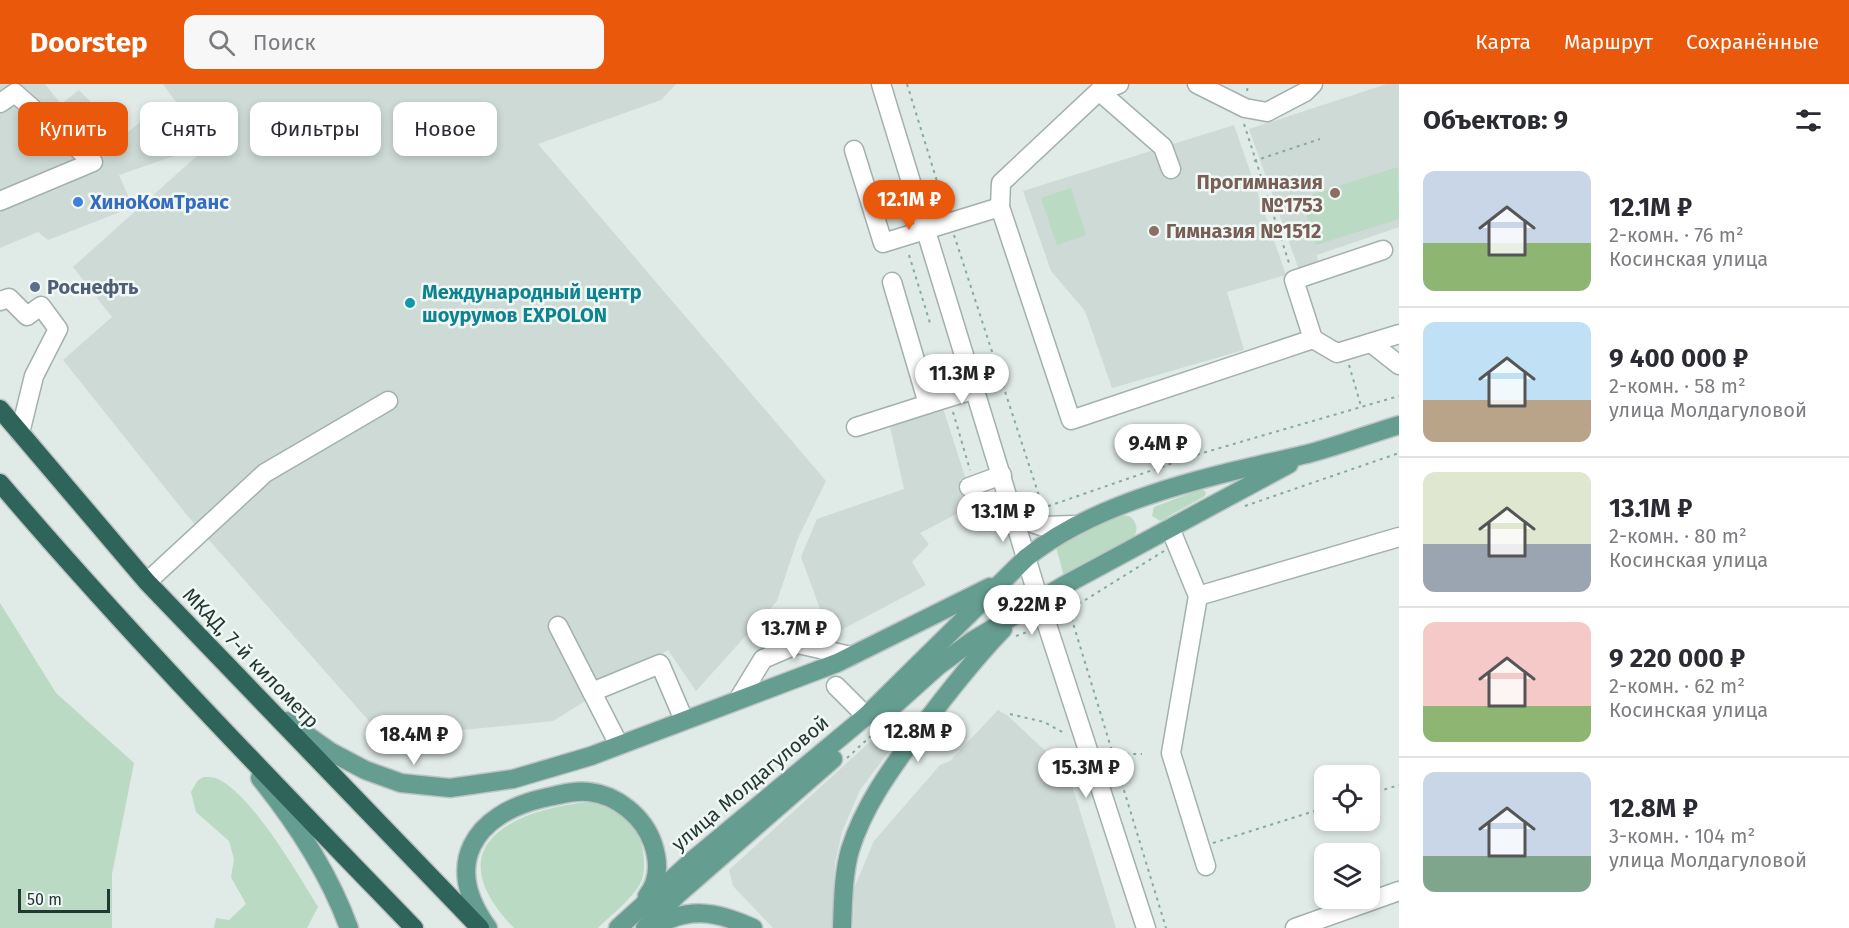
<!DOCTYPE html>
<html lang="ru">
<meta charset="utf-8">
<style>
body{margin:0;font-family:"Fira Sans",sans-serif;background:#f7f7f7;color:#2b2b33;height:100vh;display:flex;flex-direction:column;font-size:22px;white-space:nowrap}
*{box-sizing:border-box;margin:0}
p{font-size:20px;color:#7c7c81}
.icon{flex:none;width:33px;height:33px;fill:none;stroke:currentColor;stroke-width:2;stroke-linecap:round;stroke-linejoin:round}
.map{position:relative;flex:1;overflow:hidden}
.drawer{display:flex;flex-direction:column;background:#fff;width:450px}
.drawer>*{flex:none}
.banner{position:absolute;left:18px;top:18px;width:570px;height:54px;display:flex;gap:12px}
.fabs{position:absolute;left:1314px;top:681px;display:grid;gap:12px}
.fabs a{display:grid;place-items:center;width:66px;height:66px;border-radius:12px;background:#fff;box-shadow:0 3px 9px #0003;font-size:30px}
.scale{position:absolute;left:18px;bottom:15px;width:92px;box-sizing:border-box;padding-left:6px;border:3px solid #223933;border-top:0;font-size:16px;line-height:21px;white-space:nowrap;color:#223933;-webkit-text-stroke:4px #f0f7f4;paint-order:stroke}
.price{position:absolute;translate:-50% -51px;padding:0 14px;border-radius:21px;background:#fff;color:#222;font-size:20px;line-height:39px;filter:drop-shadow(0 2px 3px #0008)}
.price::after{content:'';position:absolute;left:50%;top:36px;width:18px;height:14px;margin-left:-9px;background:inherit;clip-path:polygon(0 0,100% 0,50% 100%)}
.price.on{background:#ea580c;color:#fff}
ul{padding:0;list-style:none}
li{display:flex;align-items:center;gap:18px;height:150px;padding:0 24px}
li+li{border-top:2px solid #e1e1e2}
li span{display:grid;place-items:center;flex:none;width:168px;height:120px;border-radius:12px;color:#555}
li>.icon{margin-inline-start:auto}
span .icon{width:72px;height:72px;fill:#fffc;stroke-width:1}
li b{font-size:26px}
h2{display:flex;justify-content:space-between;align-items:center;height:72px;padding:0 24px;font-size:26px}
.pill{padding:0 21px;border-radius:12px;background:#fff;box-shadow:0 3px 9px #0003;font-size:21px;line-height:54px}
.pill.on{background:#ea580c;color:#fff}
header{display:flex;align-items:center;gap:36px;box-sizing:border-box;height:84px;padding:0 30px;background:#ea580c;color:#fff}
header strong{font-size:28px}
nav{display:flex;gap:33px;margin-inline-start:auto;font-size:21px}
.search{width:420px;height:54px;background:#f7f7f7;display:flex;align-items:center;gap:15px;box-sizing:border-box;padding:0 21px;border-radius:12px;color:#7c7c81;font-size:22px}
main{display:flex;flex:1;min-height:0}
.map>svg:first-child{display:block}
.built{fill:#cedad5}
.green{fill:#badac3}
.lines{fill:none;stroke-linecap:round;stroke-linejoin:round}
.minor-casing{stroke:#a3b1ad;stroke-width:21}
.major-casing{stroke:#bdc4c2;stroke-width:21}
.highway-casing{stroke:#bdc4c2;stroke-width:21}
.path{stroke:#82aca0;stroke-width:2;stroke-dasharray:3 4.5;stroke-linecap:butt}
.minor{stroke:#fff;stroke-width:18}
.major{stroke:#669d91;stroke-width:18}
.highway{stroke:#2f645a;stroke-width:18}
.education-dot{fill:#8d6e63;stroke:#f0f7f4;stroke-width:2}
.shop-dot{fill:#3f7fe0;stroke:#f0f7f4;stroke-width:2}
.service-dot{fill:#5c6f8a;stroke:#f0f7f4;stroke-width:2}
.culture-dot{fill:#0f9aa8;stroke:#f0f7f4;stroke-width:2}
.labels{text-anchor:middle;dominant-baseline:central;stroke-width:5;stroke-linejoin:round;paint-order:stroke}
.education-label{font-size:20px;font-weight:bold;fill:#785e54;stroke:#f0f7f4;text-anchor:end}
.shop-label{font-size:20px;font-weight:bold;fill:#366cbe;stroke:#f0f7f4;text-anchor:start}
.service-label{font-size:20px;font-weight:bold;fill:#4e5e75;stroke:#f0f7f4;text-anchor:start}
.culture-label{font-size:20px;font-weight:bold;fill:#0d838f;stroke:#f0f7f4;text-anchor:start}
.street-label{font-size:20px;fill:#223933;stroke:#f0f7f4}
</style>
<header>
<strong>Doorstep</strong>
<div class="search"><svg class="icon" aria-label="search" viewBox="0 0 24 24"><circle cx="10" cy="10" r="6"/><path d="M15 15l6 6"/></svg>Поиск</div>
<nav><a>Карта</a><a>Маршрут</a><a>Сохранённые</a></nav>
</header>
<main>
<div class="map">
<svg width="1399" height="844" viewBox="0 0 1399 844">
<rect width="100%" height="100%" fill="#e0eae6"/>
<g class="built">
<polygon points="0,0 45,0 61,20 79,6 123,52 166,18 200,63 119,91 133,123 48,156 38,148 0,164"/>
<polygon points="163,0 676,0 661,16 538,60 826,397 798,454 777,517 696,607 668,566 553,637 384,654 186,430 63,276 112,233 73,183 208,62"/>
<polygon points="1387,0 1399,0 1399,143 1317,171 1318,180 1299,186 1249,45"/>
<polygon points="1234,41 1286,191 1227,208 1244,266 1112,304 1085,227 1051,187 1023,107"/>
<polygon points="942,321 974,421 920,449 929,460 912,478 926,501 830,552 801,473 817,435 904,405 889,338"/>
<polygon points="998,626 1008,632 1068,688 1116,844 853,844 854,804 874,757 940,681 950,677"/>
<polygon points="893,637 905,646 860,706 842,748 835,779 832,844 773,844 733,802 729,786"/>
</g>
<g class="green">
<polygon points="1398,83 1399,135 1316,161 1301,114"/>
<polygon points="1071,104 1086,151 1057,161 1041,114"/>
<polygon points="1201,405 1206,408 1205,412 1160,437 1152,432 1154,423"/>
<path d="M1120 431 1129 432C1137 438 1139 446 1133 454L1064 492 1055 460Z"/>
<polygon points="0,519 56,609 134,679 112,790 112,844 0,844"/>
<path d="M204 693C208 693 214 693 218 695 252 711 298 790 318 823L307 844H214L216 834 229 836 246 820 231 793 234 775 229 757 196 728 191 708 198 696Z"/>
<path d="M588 718C619 725 643 742 644 777 644 784 644 793 640 800 630 817 612 830 598 844H514C437 764 507 727 588 718Z"/>
</g>
<g class="lines">
<g class="minor-casing">
<g id="minor">
<polyline points="881,0 1039,516 1146,844"/>
<polyline points="1197,0 1245,24 1267,28 1305,8 1313,0"/>
<polyline points="1099,7 1163,63 1171,85"/>
<polyline points="0,19 15,9 93,78 0,117"/>
<polyline points="854,66 883,159 1000,123 1071,336 1313,255"/>
<polyline points="1000,123 1001,99 1099,7 1119,0"/>
<polyline points="1383,166 1294,196 1313,255 1337,269 1399,250"/>
<polyline points="892,198 928,320 976,305"/>
<polyline points="0,217 9,214 27,232 41,222 58,245 34,292 20,349"/>
<polyline points="1371,259 1399,281"/>
<polyline points="856,343 928,320"/>
<polyline points="969,403 1002,391"/>
<polyline points="1015,433 1041,442 1074,441"/>
<polyline points="1170,444 1198,512 1399,453"/>
<polyline points="147,498 265,389 388,317"/>
<polyline points="1198,512 1171,669 1206,782"/>
<polyline points="558,542 619,661"/>
<polyline points="836,602 866,632"/>
<polyline points="592,608 660,580 684,636"/>
<polyline points="738,616 763,575 798,560 851,572"/>
<polyline points="1295,844 1399,807"/>
</g>
</g>
<g class="major-casing">
<g id="major">
<polyline points="890,625 938,582 972,557 1063,502 1289,380"/>
<polyline points="287,637 331,668 365,686 401,699 450,704 513,695 591,672 837,579 990,503"/>
<path d="M260 694C297 740 329 789 349 844"/>
<path d="M488 844C442 781 473 730 544 714 558 711 574 706 589 708 617 711 644 733 653 760 659 778 659 797 647 812"/>
<path d="M618 844 693 776 866 632 1026 474C1100 414 1216 391 1307 370 1338 362 1369 350 1399 341"/>
<polyline points="645,844 677,811 833,675"/>
<path d="M652 844C688 822 716 827 753 844"/>
<path d="M842 844C843 819 843 791 850 766 864 721 891 685 918 648 945 612 972 577 1003 545"/>
</g>
</g>
<g class="highway-casing">
<g id="highway">
<polyline points="0,325 147,498 480,844"/>
<path d="M0 399C132 554 273 698 414 844"/>
</g>
</g>
<g class="path">
<polyline points="907,0 945,123"/>
<polyline points="1247,7 1248,0"/>
<polyline points="1244,40 1290,182"/>
<polyline points="1254,77 1320,55"/>
<polyline points="954,151 1043,424 1199,370 1399,312"/>
<polyline points="909,171 930,239"/>
<polyline points="1349,281 1361,322"/>
<polyline points="953,328 970,386"/>
<polyline points="979,415 988,437"/>
<polyline points="1245,422 1399,369"/>
<polyline points="1164,467 1069,526 1166,844"/>
<polyline points="1059,533 1069,526"/>
<polyline points="1016,552 1033,546"/>
<polyline points="1010,630 1044,638 1066,650"/>
<polyline points="1104,666 1114,670 1142,670"/>
<polyline points="847,674 885,639"/>
<polyline points="1370,710 1399,701"/>
<polyline points="1213,759 1324,724"/>
</g>
<use href="#minor" class="minor"/>
<use href="#major" class="major"/>
<use href="#highway" class="highway"/>
</g>
<g class="education-dot">
<circle cx="1335" cy="109" r="6"/>
<circle cx="1154" cy="147" r="6"/>
</g>
<circle class="shop-dot" cx="78" cy="118" r="6"/>
<circle class="service-dot" cx="35" cy="203" r="6"/>
<circle class="culture-dot" cx="410" cy="219" r="6"/>
<g class="labels">
<g class="education-label">
<text x="1323" y="98">Прогимназия<tspan x="1323" dy="23">№1753</tspan></text>
<text x="1166" y="147" text-anchor="start">Гимназия №1512</text>
</g>
<g class="shop-label">
<text x="90" y="118">ХиноКомТранс</text>
</g>
<g class="service-label">
<text x="47" y="203">Роснефть</text>
</g>
<g class="culture-label">
<text x="422" y="208">Международный центр<tspan x="422" dy="23">шоурумов EXPOLON</tspan></text>
</g>
<g class="street-label">
<text transform="translate(251 574) rotate(46)">МКАД, 7-й километр</text>
<text transform="translate(750 699) rotate(-40)">улица Молдагуловой</text>
</g>
</g>
</svg>
<div class="fabs">
<a><svg class="icon" aria-label="locate" viewBox="0 0 24 24"><circle cx="12" cy="12" r="6"/><path d="M12 2v4M12 18v4M2 12h4M18 12h4"/></svg></a>
<a><svg class="icon" aria-label="layers" viewBox="0 0 24 24"><path d="M12 4l9 5-9 5-9-5zM3 14l9 5 9-5"/></svg></a>
</div>
<div class="scale">50 m</div>
<b class="price on" style="left:909px;top:147px">12.1M ₽</b>
<b class="price" style="left:962px;top:321px">11.3M ₽</b>
<b class="price" style="left:1158px;top:391px">9.4M ₽</b>
<b class="price" style="left:1003px;top:459px">13.1M ₽</b>
<b class="price" style="left:1032px;top:552px">9.22M ₽</b>
<b class="price" style="left:794px;top:576px">13.7M ₽</b>
<b class="price" style="left:918px;top:679px">12.8M ₽</b>
<b class="price" style="left:414px;top:682px">18.4M ₽</b>
<b class="price" style="left:1086px;top:715px">15.3M ₽</b>
<div class="banner">
<a class="pill on">Купить</a>
<a class="pill">Снять</a>
<a class="pill">Фильтры</a>
<a class="pill">Новое</a>
</div>
</div>
<section class="drawer">
<h2>Объектов: 9<svg class="icon" aria-label="filters" viewBox="0 0 24 24"><path d="M4 7h16M4 17h16"/><circle cx="9" cy="7" r="2"/><circle cx="15" cy="17" r="2"/></svg></h2>
<ul>
<li><span style="background:linear-gradient(#c9d6e8 60%,#8fb573 0)"><svg class="icon" aria-label="home" viewBox="0 0 24 24"><path d="M3 11l9-7 9 7M6 9v11h12V9"/></svg></span><div><b>12.1M ₽</b><p>2-комн. · 76 m²</p><p>Косинская улица</p></div></li>
<li><span style="background:linear-gradient(#bfe0f5 65%,#b9a48a 0)"><svg class="icon" aria-label="home" viewBox="0 0 24 24"><path d="M3 11l9-7 9 7M6 9v11h12V9"/></svg></span><div><b>9 400 000 ₽</b><p>2-комн. · 58 m²</p><p>улица Молдагуловой</p></div></li>
<li><span style="background:linear-gradient(#dfe7d0 60%,#9aa5b1 0)"><svg class="icon" aria-label="home" viewBox="0 0 24 24"><path d="M3 11l9-7 9 7M6 9v11h12V9"/></svg></span><div><b>13.1M ₽</b><p>2-комн. · 80 m²</p><p>Косинская улица</p></div></li>
<li><span style="background:linear-gradient(#f6c9c9 70%,#8fb573 0)"><svg class="icon" aria-label="home" viewBox="0 0 24 24"><path d="M3 11l9-7 9 7M6 9v11h12V9"/></svg></span><div><b>9 220 000 ₽</b><p>2-комн. · 62 m²</p><p>Косинская улица</p></div></li>
<li><span style="background:linear-gradient(#c9d6e8 70%,#7fa58c 0)"><svg class="icon" aria-label="home" viewBox="0 0 24 24"><path d="M3 11l9-7 9 7M6 9v11h12V9"/></svg></span><div><b>12.8M ₽</b><p>3-комн. · 104 m²</p><p>улица Молдагуловой</p></div></li>
</ul>
</section>
</main>
